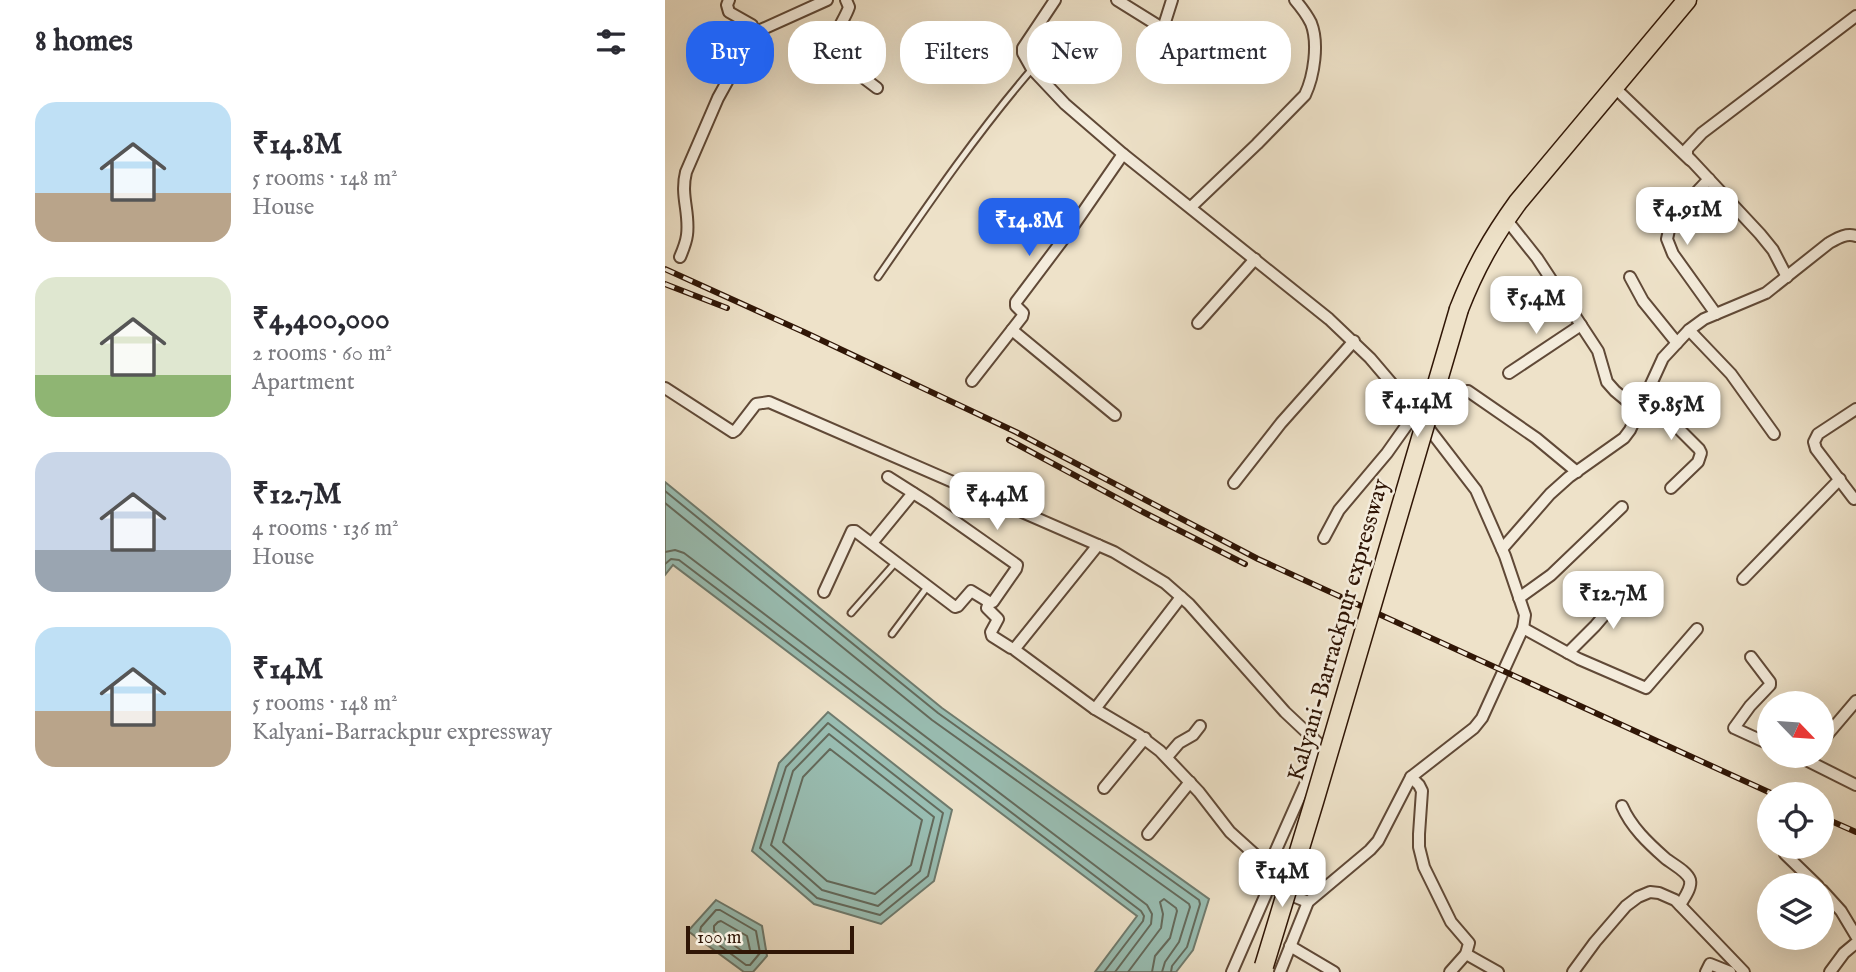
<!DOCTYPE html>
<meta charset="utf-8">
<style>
body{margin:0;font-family:"IM FELL English",serif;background:#f7f7f7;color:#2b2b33;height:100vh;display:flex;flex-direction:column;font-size:26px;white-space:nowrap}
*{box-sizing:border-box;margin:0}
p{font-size:23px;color:#7c7c81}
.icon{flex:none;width:38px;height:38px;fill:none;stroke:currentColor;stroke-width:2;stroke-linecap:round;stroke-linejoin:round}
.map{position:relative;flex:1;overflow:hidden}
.sheet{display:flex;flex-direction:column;background:#fff;width:665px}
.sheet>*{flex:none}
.banner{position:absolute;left:21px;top:21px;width:665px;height:63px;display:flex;gap:14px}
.needle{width:46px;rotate:115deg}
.buttons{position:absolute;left:1092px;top:691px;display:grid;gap:14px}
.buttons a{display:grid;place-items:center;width:77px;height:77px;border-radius:50%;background:#fff;box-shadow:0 7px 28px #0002;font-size:35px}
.scale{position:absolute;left:21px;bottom:18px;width:168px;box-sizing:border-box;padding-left:7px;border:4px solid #301606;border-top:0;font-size:19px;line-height:24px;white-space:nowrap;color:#301606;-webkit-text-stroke:5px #f4ecdc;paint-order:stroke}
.price{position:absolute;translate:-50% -60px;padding:0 16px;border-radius:14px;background:#fff;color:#222;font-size:23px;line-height:46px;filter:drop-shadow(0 2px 4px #0008)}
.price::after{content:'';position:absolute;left:50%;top:42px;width:21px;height:16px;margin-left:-10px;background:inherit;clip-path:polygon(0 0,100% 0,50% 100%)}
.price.active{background:#2563eb;color:#fff}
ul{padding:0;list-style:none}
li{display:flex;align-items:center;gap:21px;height:175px;padding:0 35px}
li span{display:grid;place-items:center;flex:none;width:196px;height:140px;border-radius:21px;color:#555}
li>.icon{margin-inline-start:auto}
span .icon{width:84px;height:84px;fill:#fffc;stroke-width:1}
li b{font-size:30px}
h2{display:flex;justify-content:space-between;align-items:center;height:84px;padding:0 35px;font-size:30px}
.tag{padding:0 24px;border-radius:28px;background:#fff;box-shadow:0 7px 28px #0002;font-size:24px;line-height:63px}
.tag.active{background:#2563eb;color:#fff}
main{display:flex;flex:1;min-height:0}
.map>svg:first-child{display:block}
.water{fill:#99beb3;stroke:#6f7b6e;stroke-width:2}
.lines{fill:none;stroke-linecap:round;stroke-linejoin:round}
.shore{stroke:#646a5c;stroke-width:2}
.service-casing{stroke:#604937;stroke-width:9}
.minor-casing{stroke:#604937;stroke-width:14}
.trunk-casing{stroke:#301606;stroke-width:21}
.service{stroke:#f4ecdc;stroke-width:5}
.minor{stroke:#f4ecdc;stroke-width:10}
.trunk{stroke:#eee2c9;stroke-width:18}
.rail-casing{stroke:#301606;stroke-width:6}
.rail{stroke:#f4ecdc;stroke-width:3.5;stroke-dasharray:10;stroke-linecap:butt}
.trunk-bridge-casing{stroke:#301606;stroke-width:21;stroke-linecap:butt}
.trunk-bridge{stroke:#eee2c9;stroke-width:18}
.labels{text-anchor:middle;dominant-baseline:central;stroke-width:5;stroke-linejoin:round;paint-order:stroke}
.street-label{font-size:24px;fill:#301606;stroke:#f4ecdc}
</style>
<main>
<section class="sheet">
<h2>8 homes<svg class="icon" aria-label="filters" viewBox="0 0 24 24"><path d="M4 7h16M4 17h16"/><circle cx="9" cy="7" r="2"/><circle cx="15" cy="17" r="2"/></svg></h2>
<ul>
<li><span style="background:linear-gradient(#bfe0f5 65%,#b9a48a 0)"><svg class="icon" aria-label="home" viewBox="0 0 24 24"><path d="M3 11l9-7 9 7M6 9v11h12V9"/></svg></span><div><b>₹14.8M</b><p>5 rooms · 148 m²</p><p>House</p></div></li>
<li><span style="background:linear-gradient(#dfe7d0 70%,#8fb573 0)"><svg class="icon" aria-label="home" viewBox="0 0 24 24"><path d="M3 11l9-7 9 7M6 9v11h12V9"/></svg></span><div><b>₹4,400,000</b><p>2 rooms · 60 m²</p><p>Apartment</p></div></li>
<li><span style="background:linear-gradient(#c9d6e8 70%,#9aa5b1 0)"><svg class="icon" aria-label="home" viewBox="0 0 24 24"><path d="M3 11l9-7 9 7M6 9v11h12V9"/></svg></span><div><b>₹12.7M</b><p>4 rooms · 136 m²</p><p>House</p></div></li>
<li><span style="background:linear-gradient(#bfe0f5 60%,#b9a48a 0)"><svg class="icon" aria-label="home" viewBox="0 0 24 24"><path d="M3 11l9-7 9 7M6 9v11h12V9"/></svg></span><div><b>₹14M</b><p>5 rooms · 148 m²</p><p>Kalyani-Barrackpur expressway</p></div></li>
</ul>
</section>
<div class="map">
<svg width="1191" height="972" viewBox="0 0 1191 972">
<rect width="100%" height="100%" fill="#eee2c9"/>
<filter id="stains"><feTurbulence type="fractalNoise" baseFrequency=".00286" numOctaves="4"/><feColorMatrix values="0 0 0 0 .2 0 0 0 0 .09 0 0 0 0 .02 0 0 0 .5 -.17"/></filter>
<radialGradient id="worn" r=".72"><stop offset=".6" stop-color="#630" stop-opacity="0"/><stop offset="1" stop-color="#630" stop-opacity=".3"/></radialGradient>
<g class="water">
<polygon points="0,482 277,708 544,899 528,950 511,972 430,972 472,916 8,565 0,575"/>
<polygon points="163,712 287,810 269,881 216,924 149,904 87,851 114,763"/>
<polygon points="51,900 97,926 102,956 88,972 79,972 23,931"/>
</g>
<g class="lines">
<g class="shore">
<polyline points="0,491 273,713 534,900 535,904 522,947 507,966 506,972"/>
<polyline points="0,503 267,720 524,904 525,907 514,942 500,962 497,972"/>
<polyline points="0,552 10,550 19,553 482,905 487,914 486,924 450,972"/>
<polyline points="0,564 6,559 14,560 476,911 479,916 478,921 439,972"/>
<polygon points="163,723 278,813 263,876 215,915 152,898 95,848 121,767"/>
<polygon points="164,734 269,817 255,871 213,906 157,890 106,845 128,771"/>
<polygon points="165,749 257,820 246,865 210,894 162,881 118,842 138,777"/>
<polygon points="51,910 55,910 91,931 95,953 85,965 81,965 35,931 36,927"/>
<polygon points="56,921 82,936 85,950 84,953 80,953 49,931 49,926 53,922"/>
<polyline points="463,972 496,928 498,914 495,902 499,899 511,908 512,911 505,938 490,956 487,972"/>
</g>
<g class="service-casing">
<g id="service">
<path d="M213 277C262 206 311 134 367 69"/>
<polyline points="186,613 231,562"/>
<polyline points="227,634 263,586"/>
</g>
</g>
<g class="minor-casing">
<g id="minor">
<path d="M181 0 184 7C179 23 158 44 175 60L212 88"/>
<polyline points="390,0 358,48 358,53 367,69 400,104 458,154 664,319 705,358 751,412 811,490 840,556 860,615 858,628 817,718 809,728 746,777 713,841 705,850 643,902 615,972"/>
<polyline points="452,0 497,28"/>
<polyline points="507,0 495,38 523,73"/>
<polyline points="89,33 162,0"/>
<polyline points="949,87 1025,160"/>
<polyline points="1044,179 1011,214 1006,221 1002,239 1008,254 1051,314"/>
<path d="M526 207 592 144 640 95C649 76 654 43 646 23 642 15 636 7 630 0"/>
<polyline points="841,219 872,258 933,351 942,382 950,391 974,411"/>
<path d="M15 257C18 250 21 243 22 235 25 212 15 196 21 172L53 98 89 33 87 25 64 12 62 5 64 0"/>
<polyline points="965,277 978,301 1012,343"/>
<polyline points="1122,277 1108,250 1095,234 1026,160 1022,156 1022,149 1037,133 1191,16"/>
<polyline points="533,323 590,259"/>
<polyline points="347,330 450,415"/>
<polyline points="1024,330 1066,374 1109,434"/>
<polyline points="844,373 916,325"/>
<polyline points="307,381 357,317 358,313 351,306 351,302 409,225 458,154"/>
<polyline points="0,388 68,432 71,430 91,404 104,402 449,552 500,583 524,604 620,712 653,743 652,749 642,780 607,859 604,870 601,894 567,972"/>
<polyline points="803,391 871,438 912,472"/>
<polyline points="981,396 1034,449 1036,453 1033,462 1006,488"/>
<polyline points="223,477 264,503 352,565 351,569 328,602 324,603"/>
<polyline points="569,483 616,423 689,341"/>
<polyline points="1189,499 1151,449 1149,442 1153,434 1191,409"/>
<polyline points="659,538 674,510 722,453 751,412"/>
<polyline points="207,543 248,493"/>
<polyline points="433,545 351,647 350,650 430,709 474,735 495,751 534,792 565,832 596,860 604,870"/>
<path d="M837 549 885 494 904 477 959 438 965 430 998 358 1024 330 1039 319 1101 293 1164 243C1173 238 1181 233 1191 236"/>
<polyline points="1078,579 1175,479"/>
<polyline points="159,592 187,531 190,531 290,607 293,606 306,591 324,602 322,608 333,619 326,632 327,636 346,648 350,649"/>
<polyline points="854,598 886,575 957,507"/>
<polyline points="858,628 914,659 981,688 1032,629"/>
<polyline points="903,653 930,626 966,584"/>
<polyline points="1086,657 1105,682 1105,685 1085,706 1069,728 1104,744"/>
<polyline points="430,709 516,597"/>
<polyline points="1157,741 1191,701"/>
<polyline points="1133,756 1191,785"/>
<polyline points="502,757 514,743 528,735 535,726"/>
<polyline points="746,777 754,785 757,791 754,834 754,847 759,867 786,922 804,943 801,954 785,972"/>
<polyline points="439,788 480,738"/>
<path d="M957 806C966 827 983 843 1000 858 1007 864 1022 871 1025 880 1027 888 1019 898 1015 905"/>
<polyline points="483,834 525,782"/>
<polyline points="1120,854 1153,886"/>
<polyline points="603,886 643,902"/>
<polyline points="1157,890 1176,911 1191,936"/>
<polyline points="625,946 669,972"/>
<polyline points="801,954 833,972"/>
<polyline points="908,972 930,942 961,906 973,897 985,892 994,893 1010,900 1079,972"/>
<polyline points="1041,972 1045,964 1065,972"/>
<polyline points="1165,972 1179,953 1191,943"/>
</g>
</g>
<g class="trunk-casing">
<path id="trunk" d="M794 309C810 268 827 238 853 202L1022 0"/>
</g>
<use href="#service" class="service"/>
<use href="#minor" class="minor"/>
<use href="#trunk" class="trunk"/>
<g class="rail-casing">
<g id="rail">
<polyline points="0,269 139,332 351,432 593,559 1108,794"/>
<polyline points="0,284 62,308"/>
<polyline points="344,440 480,513 580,564"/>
<polyline points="1157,817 1191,832"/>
</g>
</g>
<use href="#rail" class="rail"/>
<g class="trunk-bridge-casing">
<polyline id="trunk-bridge" points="599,966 649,802 794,309"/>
</g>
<use href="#trunk-bridge" class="trunk-bridge"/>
</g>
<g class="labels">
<g class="street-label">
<text transform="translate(674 630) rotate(-74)">Kalyani-Barrackpur expressway</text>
</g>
</g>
<rect width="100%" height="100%" filter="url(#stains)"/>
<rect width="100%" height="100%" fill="url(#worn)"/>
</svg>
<div class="buttons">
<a><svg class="needle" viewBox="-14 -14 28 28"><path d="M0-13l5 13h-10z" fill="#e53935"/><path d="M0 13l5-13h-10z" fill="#7c7c81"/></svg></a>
<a><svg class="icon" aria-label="locate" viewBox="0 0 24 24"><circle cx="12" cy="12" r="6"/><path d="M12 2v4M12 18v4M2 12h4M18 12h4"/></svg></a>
<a><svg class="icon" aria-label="layers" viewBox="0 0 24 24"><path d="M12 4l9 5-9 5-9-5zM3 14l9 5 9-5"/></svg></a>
</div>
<div class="scale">100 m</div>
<b class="price" style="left:1022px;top:247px">₹4.91M</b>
<b class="price active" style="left:364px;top:258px">₹14.8M</b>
<b class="price" style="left:871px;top:336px">₹5.4M</b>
<b class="price" style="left:752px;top:439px">₹4.14M</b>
<b class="price" style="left:1006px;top:442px">₹9.85M</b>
<b class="price" style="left:332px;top:532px">₹4.4M</b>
<b class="price" style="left:948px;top:631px">₹12.7M</b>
<b class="price" style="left:617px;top:909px">₹14M</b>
<div class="banner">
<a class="tag active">Buy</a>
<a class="tag">Rent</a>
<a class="tag">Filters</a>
<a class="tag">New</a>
<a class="tag">Apartment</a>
</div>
</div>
</main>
